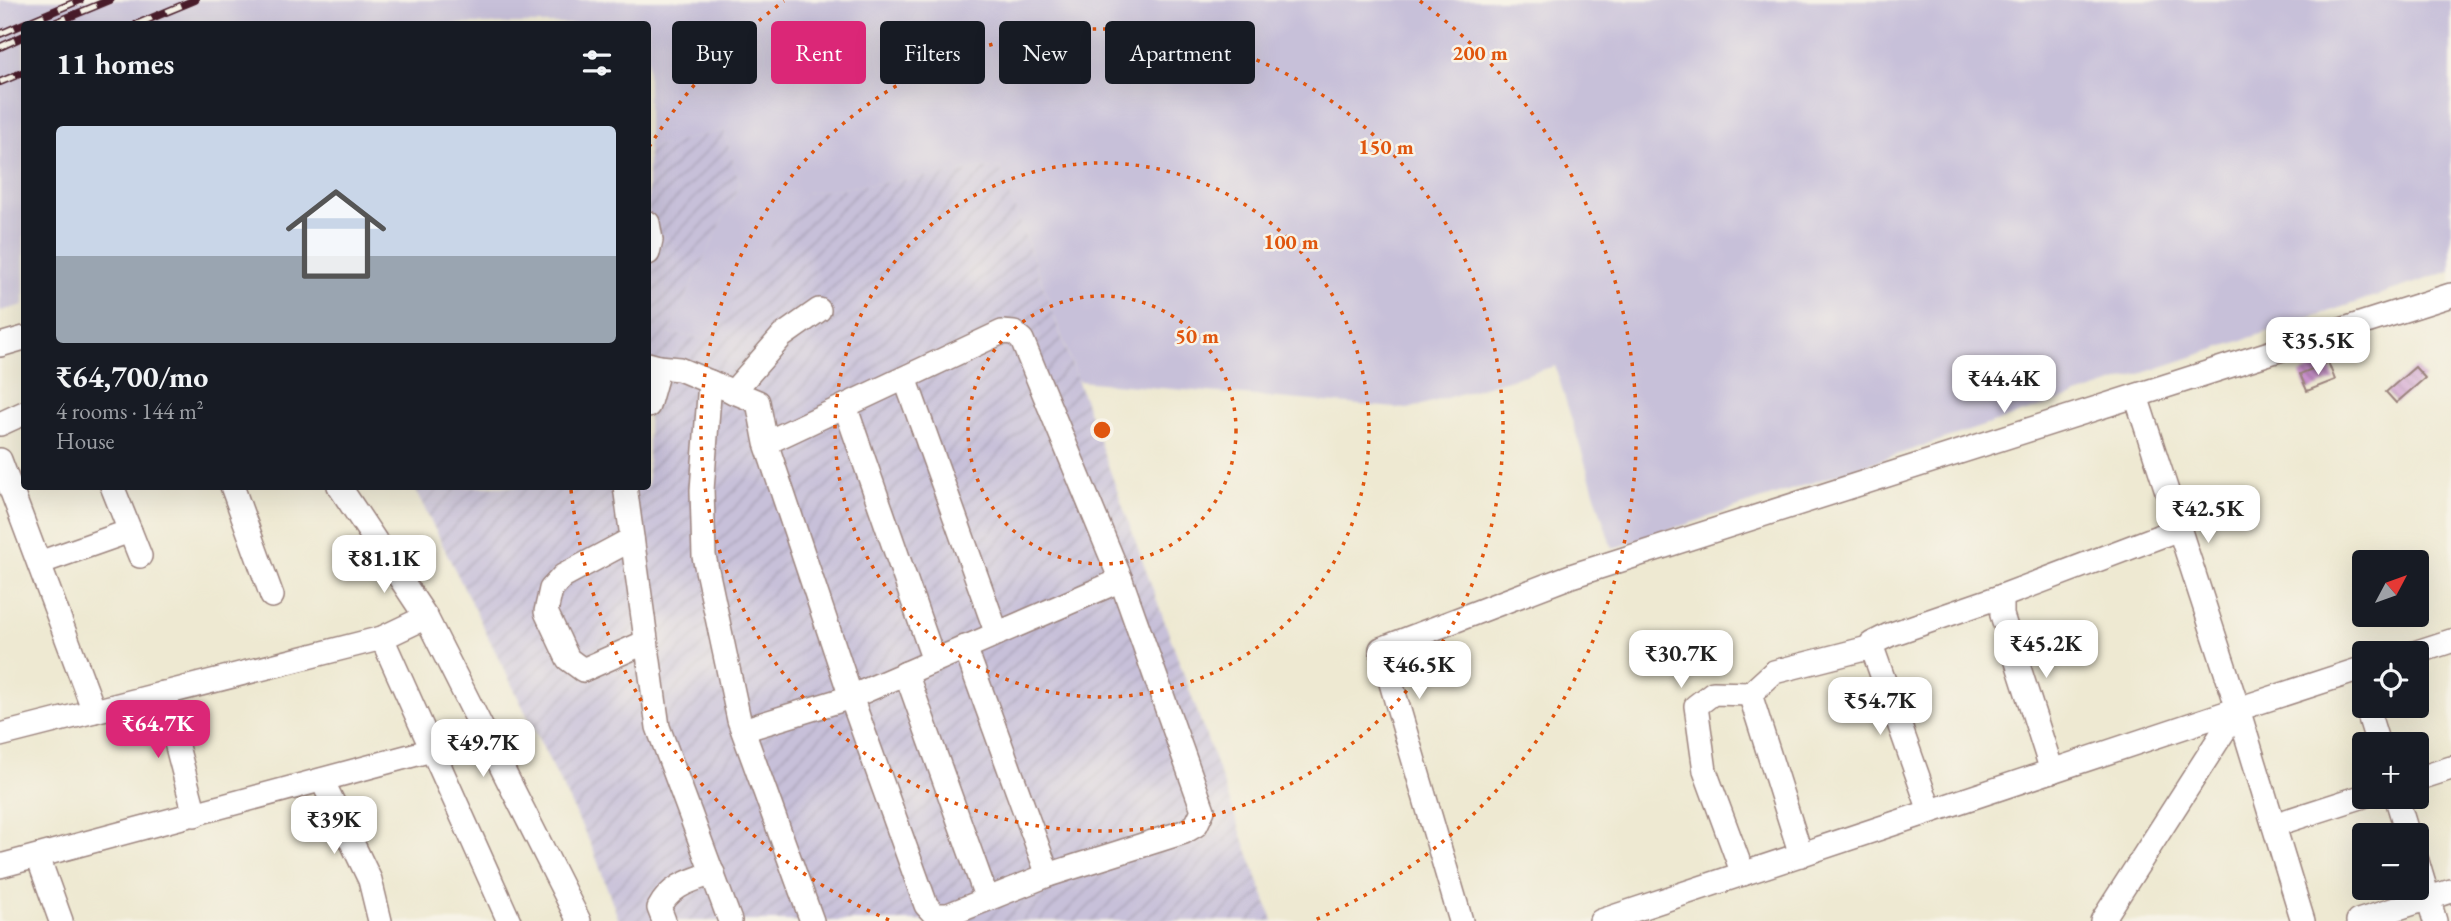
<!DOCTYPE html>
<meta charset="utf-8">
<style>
body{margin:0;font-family:"EB Garamond",serif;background:#20242c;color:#f1f3f6;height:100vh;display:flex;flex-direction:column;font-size:26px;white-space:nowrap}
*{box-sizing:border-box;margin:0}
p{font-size:23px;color:#9ea1a6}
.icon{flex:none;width:38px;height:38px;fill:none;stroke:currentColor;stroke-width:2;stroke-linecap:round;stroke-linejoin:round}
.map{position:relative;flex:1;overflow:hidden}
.panel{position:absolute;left:21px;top:21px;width:630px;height:469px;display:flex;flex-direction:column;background:#171b24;border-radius:7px;box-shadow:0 7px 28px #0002}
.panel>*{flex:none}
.banner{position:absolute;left:672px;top:21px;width:665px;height:63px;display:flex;gap:14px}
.needle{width:46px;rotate:49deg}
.fabs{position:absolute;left:2352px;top:550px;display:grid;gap:14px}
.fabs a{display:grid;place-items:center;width:77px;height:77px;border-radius:7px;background:#171b24;box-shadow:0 7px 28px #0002;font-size:35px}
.price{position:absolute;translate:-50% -60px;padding:0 16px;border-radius:14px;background:#fff;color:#222;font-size:23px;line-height:46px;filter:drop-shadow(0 2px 4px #0008)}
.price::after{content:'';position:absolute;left:50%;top:42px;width:21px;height:16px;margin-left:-10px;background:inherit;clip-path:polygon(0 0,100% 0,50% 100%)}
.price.selected{background:#db2777;color:#fff}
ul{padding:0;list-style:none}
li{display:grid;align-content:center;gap:14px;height:371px;padding:0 35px}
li+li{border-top:2px solid #363941}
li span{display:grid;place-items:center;height:217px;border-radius:7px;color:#555}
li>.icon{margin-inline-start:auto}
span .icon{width:126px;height:126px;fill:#fffc;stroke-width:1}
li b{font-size:30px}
h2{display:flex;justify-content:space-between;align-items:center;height:84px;padding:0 35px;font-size:30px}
.chip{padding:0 24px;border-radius:7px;background:#171b24;box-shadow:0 7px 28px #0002;font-size:24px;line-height:63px}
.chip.selected{background:#db2777;color:#fff}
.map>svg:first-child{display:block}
.industrial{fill:url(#industrial-furrows)}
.railway{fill:#c7c0d9}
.building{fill:url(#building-back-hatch)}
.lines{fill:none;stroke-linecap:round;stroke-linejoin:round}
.minor-casing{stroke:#9c847e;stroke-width:26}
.minor{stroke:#fff;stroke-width:23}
.rail-casing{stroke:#4a1f2b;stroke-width:8}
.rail{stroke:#f7f3e8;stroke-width:5;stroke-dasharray:16;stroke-linecap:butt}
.ring{fill:none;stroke:#e0560e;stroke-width:3.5;stroke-dasharray:3.5 7}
.centre{fill:#e0560e;stroke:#f7f3e8;stroke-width:3.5}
.ring-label{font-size:21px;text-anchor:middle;font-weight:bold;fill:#e0560e;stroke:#f7f3e8;stroke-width:5;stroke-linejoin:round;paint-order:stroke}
</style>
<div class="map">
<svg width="2451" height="921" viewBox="0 0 2451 921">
<defs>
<pattern id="industrial-furrows" width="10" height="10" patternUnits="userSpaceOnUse" patternTransform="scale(1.75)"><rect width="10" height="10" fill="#c7c0d9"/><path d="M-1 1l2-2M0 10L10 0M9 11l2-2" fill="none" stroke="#aca5ba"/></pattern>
<pattern id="building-back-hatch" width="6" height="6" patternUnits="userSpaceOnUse" patternTransform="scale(1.75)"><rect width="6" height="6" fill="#ca92cc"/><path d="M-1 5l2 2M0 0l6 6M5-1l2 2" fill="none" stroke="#a677a6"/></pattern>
</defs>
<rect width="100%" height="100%" fill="#f7f3e8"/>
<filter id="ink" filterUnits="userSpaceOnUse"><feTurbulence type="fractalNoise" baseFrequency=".0143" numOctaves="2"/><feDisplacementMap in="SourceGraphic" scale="14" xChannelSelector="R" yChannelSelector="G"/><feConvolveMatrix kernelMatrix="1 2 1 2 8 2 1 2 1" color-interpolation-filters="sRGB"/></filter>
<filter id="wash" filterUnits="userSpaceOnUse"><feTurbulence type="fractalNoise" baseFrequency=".00686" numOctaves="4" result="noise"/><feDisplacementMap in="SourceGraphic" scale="28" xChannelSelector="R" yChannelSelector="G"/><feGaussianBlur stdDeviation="1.57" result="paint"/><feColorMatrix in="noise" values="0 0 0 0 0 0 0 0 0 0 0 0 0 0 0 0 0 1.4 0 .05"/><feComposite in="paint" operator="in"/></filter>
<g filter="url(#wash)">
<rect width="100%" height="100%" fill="#eee9d2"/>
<polygon class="industrial" points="724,130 740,183 669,333 705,339 805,193 1000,167 1273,921 619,921 593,849 414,487 648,486 648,149"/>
<polygon class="railway" points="0,0 2451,0 2451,271 1612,549 1555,366 1408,409 1078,381 1000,167 805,193 706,339 669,333 740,183 724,130 648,149 648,24 24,24 24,305 0,311"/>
<g id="blocks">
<g class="building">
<polygon points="2328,362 2335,380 2307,391 2300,374"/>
<polygon points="2415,367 2425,378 2396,403 2386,392"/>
</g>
</g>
</g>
<g filter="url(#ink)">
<use href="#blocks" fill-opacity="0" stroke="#9c847e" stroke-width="2"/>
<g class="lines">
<g class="minor-casing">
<g id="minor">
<polyline points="648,223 651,240 648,253"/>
<polyline points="0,345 24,338"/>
<polyline points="648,364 659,367 648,406"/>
<polyline points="659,367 679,369 758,402 766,443 851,697 926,905 935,915 948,915 1048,875 1184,832 1196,825 1203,810 1121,580 1022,340 1014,333 1002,332 766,443"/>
<polyline points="905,378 997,634"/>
<polyline points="710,382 702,490 704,556 739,720 812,921"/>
<polyline points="733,392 782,336 819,310"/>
<polyline points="2136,396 2238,709"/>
<polyline points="845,406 934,661"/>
<polyline points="0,424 24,413"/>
<polyline points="0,460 94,711"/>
<polyline points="112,486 140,556"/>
<polyline points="232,486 272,596"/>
<polyline points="625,486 658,727 730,921"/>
<polyline points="632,539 563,576 551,589 546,612 568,659 583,670 646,642"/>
<polyline points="39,563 130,531"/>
<polyline points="2002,596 2002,615 2052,771"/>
<polyline points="426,617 579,921"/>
<polyline points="382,638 509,921"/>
<polyline points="965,647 1048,875"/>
<polyline points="1872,647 1930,811"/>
<polyline points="2414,653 2451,641"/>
<polyline points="906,673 987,899"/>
<polyline points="163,693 195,815"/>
<polyline points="1750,694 1801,855"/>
<polyline points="2366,705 2378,744"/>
<polyline points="743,730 851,697 1121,580"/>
<polyline points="0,735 382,638 426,617 339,486"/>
<polyline points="2417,779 2451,768"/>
<polyline points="322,780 370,880 380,921"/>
<polyline points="2396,796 2408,835"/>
<polyline points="2274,825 2364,796"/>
<polyline points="38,857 61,921"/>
<polyline points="2417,861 2435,921"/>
<polyline points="0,866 432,750"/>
<polyline points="1743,874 1705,771 1696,706 1713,693 1750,694 1774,672 1872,647 1871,644 1889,635 2002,596 2179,529"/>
<path d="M664 921 659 908C671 885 690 881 713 873"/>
<polyline points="1461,921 1381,649 1571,576 2451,295"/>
<polyline points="1601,921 2238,709 2102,921"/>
<polyline points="2303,921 2238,709 2364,668"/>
<polyline points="2358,921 2451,891"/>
</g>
</g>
<use href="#minor" class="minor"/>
<g class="rail-casing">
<g id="rail">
<polyline points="52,24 110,0"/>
<polyline points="137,24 195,0"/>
<polyline points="0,34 80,0"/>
<polyline points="0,47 24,36"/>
<polyline points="0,82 24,72"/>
</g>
</g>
<use href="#rail" class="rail"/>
</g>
</g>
<g class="ring">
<circle cx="1102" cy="430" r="134"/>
<circle cx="1102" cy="430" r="267"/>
<circle cx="1102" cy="430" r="401"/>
<path d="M889 920A534 534 0 0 1 571 490M649 147A534 534 0 0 1 784 1M1420 1A534 534 0 0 1 1315 920"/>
</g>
<circle cx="1102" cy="430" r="10" class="centre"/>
<g class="ring-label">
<text x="1480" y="60">200 m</text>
<text x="1386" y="154">150 m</text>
<text x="1291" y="249">100 m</text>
<text x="1197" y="343">50 m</text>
</g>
</svg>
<div class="fabs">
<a><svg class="needle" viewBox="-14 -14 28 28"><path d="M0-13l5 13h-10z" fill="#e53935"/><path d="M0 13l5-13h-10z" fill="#9ea1a6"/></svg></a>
<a><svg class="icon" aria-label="locate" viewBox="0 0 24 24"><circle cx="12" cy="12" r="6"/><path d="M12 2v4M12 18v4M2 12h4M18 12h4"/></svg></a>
<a>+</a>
<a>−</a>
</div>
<b class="price" style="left:2318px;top:377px">₹35.5K</b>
<b class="price" style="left:2004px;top:415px">₹44.4K</b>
<b class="price" style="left:2208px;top:545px">₹42.5K</b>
<b class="price" style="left:384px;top:595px">₹81.1K</b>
<b class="price" style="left:2046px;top:680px">₹45.2K</b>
<b class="price" style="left:1681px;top:690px">₹30.7K</b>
<b class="price" style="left:1419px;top:701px">₹46.5K</b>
<b class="price" style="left:1880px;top:737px">₹54.7K</b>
<b class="price selected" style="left:158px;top:760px">₹64.7K</b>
<b class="price" style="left:483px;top:779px">₹49.7K</b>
<b class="price" style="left:334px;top:856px">₹39K</b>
<div class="banner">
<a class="chip">Buy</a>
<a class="chip selected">Rent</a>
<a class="chip">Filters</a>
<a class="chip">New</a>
<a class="chip">Apartment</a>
</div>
<section class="panel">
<h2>11 homes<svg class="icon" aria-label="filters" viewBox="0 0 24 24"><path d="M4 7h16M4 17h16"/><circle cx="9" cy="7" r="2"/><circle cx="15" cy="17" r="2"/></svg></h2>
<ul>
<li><span style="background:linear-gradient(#c9d6e8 60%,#9aa5b1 0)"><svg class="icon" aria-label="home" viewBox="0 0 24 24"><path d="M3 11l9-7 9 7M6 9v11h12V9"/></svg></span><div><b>₹64,700/mo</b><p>4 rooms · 144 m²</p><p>House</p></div></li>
</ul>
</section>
</div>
